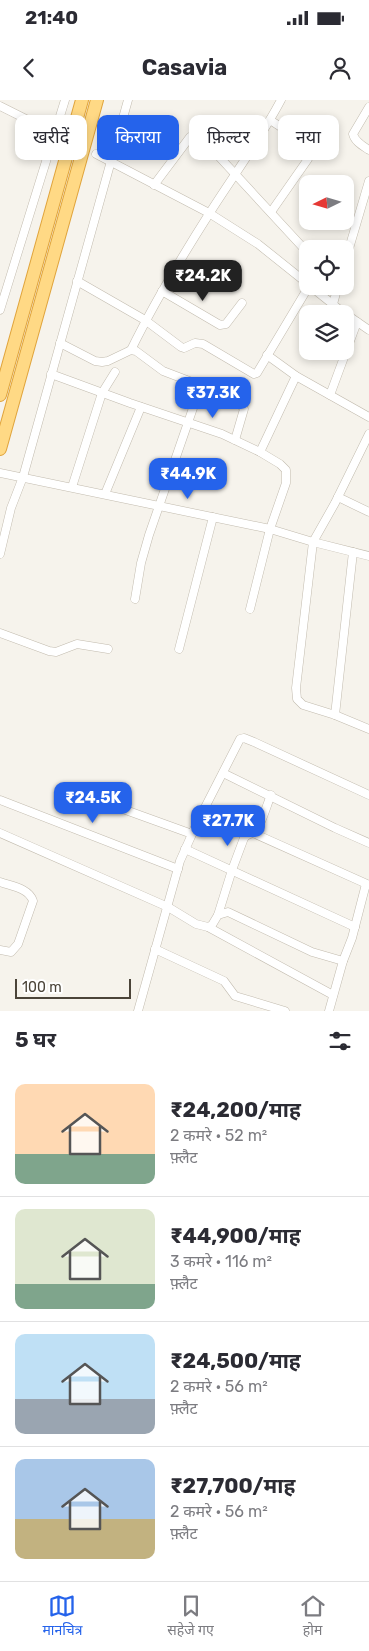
<!DOCTYPE html>
<html lang="hi">
<meta charset="utf-8">
<style>
body{margin:0;font-family:Rubik,"Noto Sans Devanagari",sans-serif;background:#f2f2f3;color:#2b2b33;height:100vh;display:flex;flex-direction:column;font-size:19px;white-space:nowrap}
*{box-sizing:border-box;margin:0}
p{font-size:16px;color:#7c7c81}
.icon{flex:none;width:28px;height:28px;fill:none;stroke:currentColor;stroke-width:2;stroke-linecap:round;stroke-linejoin:round}
.map{position:relative;height:911px;overflow:hidden}
.drawer{display:flex;flex-direction:column;background:#fff;flex:1}
.drawer>*{flex:none}
.hud{position:absolute;left:15px;top:15px;width:340px;height:45px;display:flex;gap:10px}
.needle{width:32px;rotate:265deg}
.controls{position:absolute;left:299px;top:75px;display:grid;gap:10px}
.controls a{display:grid;place-items:center;width:55px;height:55px;border-radius:10px;background:#fff;box-shadow:0 2px 8px #0003;font-size:25px}
.scale{position:absolute;left:15px;bottom:12px;width:116px;box-sizing:border-box;padding-left:5px;border:2px solid #4b4439;border-top:0;font-size:14px;line-height:18px;white-space:nowrap;color:#4b4439;-webkit-text-stroke:4px #fff;paint-order:stroke}
.price{position:absolute;translate:-50% -42px;padding:0 11px;border-radius:10px;background:#2563eb;color:#fff;font-size:16px;line-height:32px;filter:drop-shadow(0 1px 2px #0008)}
.price::after{content:'';position:absolute;left:50%;top:30px;width:15px;height:11px;margin-left:-8px;background:inherit;clip-path:polygon(0 0,100% 0,50% 100%)}
.price.on{background:#222;color:#fff}
ul{padding:0;list-style:none}
li{display:flex;align-items:center;gap:15px;height:125px;padding:0 15px}
li+li{border-top:1px solid #e1e1e2}
li span{display:grid;place-items:center;flex:none;width:140px;height:100px;border-radius:10px;color:#555}
li>.icon{margin-inline-start:auto}
span .icon{width:60px;height:60px;fill:#fffc;stroke-width:1}
li b{font-size:21px}
h2{display:flex;justify-content:space-between;align-items:center;height:60px;padding:0 15px;font-size:21px}
.chip{padding:0 18px;border-radius:10px;background:#fff;box-shadow:0 2px 8px #0003;font-size:18px;line-height:45px}
.chip.on{background:#2563eb;color:#fff}
.status{display:flex;justify-content:space-between;align-items:center;height:35px;padding:0 25px;background:#fff;direction:ltr}
.status svg{height:14px;fill:currentColor}
header{display:flex;justify-content:space-between;align-items:center;height:65px;padding:0 15px;background:#fff;font-size:22px;font-weight:700}
.menu{display:flex;justify-content:space-around;align-items:center;height:70px;border-top:1px solid #e1e1e2;background:#fff;font-size:14px;color:#7c7c81}
.menu a{display:grid;justify-items:center;gap:2px}
.menu .on{color:#2563eb}
.map>svg:first-child{display:block}
.lines{fill:none;stroke-linecap:round;stroke-linejoin:round}
.minor-casing{stroke:#c2bbae;stroke-width:9}
.trunk-casing{stroke:#e0a43c;stroke-width:14}
.minor{stroke:#fff;stroke-width:8}
.trunk{stroke:#ffd985;stroke-width:12}
</style>
<div class="status"><b>21:40</b><svg viewBox="0 0 49 12"><path d="M0 12V9h3v3zM5 12V6h3v6zM10 12V3h3v9zM15 12V0h3v12zM26 1h20v11H26zM47 4h2v5h-2z"/></svg></div>
<header><svg class="icon" aria-label="back" viewBox="0 0 24 24"><path d="M15 5l-7 7 7 7"/></svg>Casavia<svg class="icon" aria-label="person" viewBox="0 0 24 24"><circle cx="12" cy="8" r="4"/><path d="M4 21q1-7 8-7t8 7"/></svg></header>
<div class="map">
<svg width="369" height="911" viewBox="0 0 369 911">
<rect width="100%" height="100%" fill="#f6f3ec"/>
<g class="lines">
<g class="minor-casing">
<g id="minor">
<polyline points="0,6 64,38"/>
<path d="M369 7 353 34C355 42 363 46 369 50"/>
<polyline points="270,20 307,44 310,52 308,59 271,112"/>
<polyline points="96,54 209,113 258,144 308,184"/>
<polyline points="154,85 190,37 195,34 199,35 308,153"/>
<polyline points="345,162 369,81"/>
<polyline points="77,181 145,220 181,247 184,248 195,243 203,244 254,274 257,273 309,186"/>
<polyline points="310,186 340,210 369,230"/>
<polyline points="162,191 220,225 226,224 242,203"/>
<polyline points="333,204 338,186"/>
<polyline points="0,210 65,0"/>
<polyline points="60,243 95,261 102,262 108,261 131,250 136,251 163,271 218,292 242,306 244,309 235,340"/>
<path d="M131 250C154 203 181 158 209 114 233 76 260 40 281 0"/>
<polyline points="267,255 296,276 369,317"/>
<polyline points="51,274 130,303 222,334 260,352 280,364 286,370 286,383 270,429 250,509"/>
<polyline points="330,295 357,222"/>
<polyline points="369,334 335,403 313,442 296,588 297,599 303,605 335,615 369,629"/>
<polyline points="260,352 296,276"/>
<polyline points="0,373 270,429 313,442 369,456"/>
<polyline points="72,387 102,293 115,272"/>
<polyline points="105,394 141,307"/>
<polyline points="338,397 369,412"/>
<polyline points="0,454 11,408 23,377 128,0"/>
<polyline points="135,499 141,463 149,435 201,285"/>
<polyline points="0,533 49,551 56,552 77,544 108,549"/>
<polyline points="179,549 213,417"/>
<polyline points="335,615 353,452"/>
<polyline points="223,673 335,728 369,743"/>
<polyline points="0,700 178,769"/>
<polyline points="120,708 192,734"/>
<polyline points="0,733 168,807 196,824 208,827 212,825 218,815 228,812 312,852 343,861"/>
<polyline points="253,733 369,785"/>
<polyline points="185,749 355,827"/>
<path d="M0 782C11 786 29 788 33 801L18 844 11 852 0 850"/>
<path d="M218 815 232 770 244 738C247 734 250 735 254 732 261 727 267 704 271 695"/>
<polyline points="208,827 333,895"/>
<polyline points="155,849 224,881 235,896 285,911"/>
<polyline points="138,911 180,761 197,723 240,639 244,638 254,642 369,695"/>
<polyline points="329,911 343,861 352,838 366,784"/>
</g>
</g>
<g class="trunk-casing">
<g id="trunk">
<polyline points="0,295 82,0"/>
<polyline points="0,349 97,0"/>
</g>
</g>
<use href="#minor" class="minor"/>
<use href="#trunk" class="trunk"/>
</g>
</svg>
<div class="controls">
<a><svg class="needle" viewBox="-14 -14 28 28"><path d="M0-13l5 13h-10z" fill="#e53935"/><path d="M0 13l5-13h-10z" fill="#7c7c81"/></svg></a>
<a><svg class="icon" aria-label="locate" viewBox="0 0 24 24"><circle cx="12" cy="12" r="6"/><path d="M12 2v4M12 18v4M2 12h4M18 12h4"/></svg></a>
<a><svg class="icon" aria-label="layers" viewBox="0 0 24 24"><path d="M12 4l9 5-9 5-9-5zM3 14l9 5 9-5"/></svg></a>
</div>
<div class="scale">100 m</div>
<b class="price on" style="left:203px;top:202px">₹24.2K</b>
<b class="price" style="left:213px;top:319px">₹37.3K</b>
<b class="price" style="left:188px;top:400px">₹44.9K</b>
<b class="price" style="left:93px;top:724px">₹24.5K</b>
<b class="price" style="left:228px;top:747px">₹27.7K</b>
<div class="hud">
<a class="chip">खरीदें</a>
<a class="chip on">किराया</a>
<a class="chip">फ़िल्टर</a>
<a class="chip">नया</a>
</div>
</div>
<section class="drawer">
<h2>5 घर<svg class="icon" aria-label="filters" viewBox="0 0 24 24"><path d="M4 7h16M4 17h16"/><circle cx="9" cy="7" r="2"/><circle cx="15" cy="17" r="2"/></svg></h2>
<ul>
<li><span style="background:linear-gradient(#ffd9b3 70%,#7fa58c 0)"><svg class="icon" aria-label="home" viewBox="0 0 24 24"><path d="M3 11l9-7 9 7M6 9v11h12V9"/></svg></span><div><b>₹24,200/माह</b><p>2 कमरे · 52 m²</p><p>फ़्लैट</p></div></li>
<li><span style="background:linear-gradient(#dfe7d0 75%,#7fa58c 0)"><svg class="icon" aria-label="home" viewBox="0 0 24 24"><path d="M3 11l9-7 9 7M6 9v11h12V9"/></svg></span><div><b>₹44,900/माह</b><p>3 कमरे · 116 m²</p><p>फ़्लैट</p></div></li>
<li><span style="background:linear-gradient(#bfe0f5 65%,#9aa5b1 0)"><svg class="icon" aria-label="home" viewBox="0 0 24 24"><path d="M3 11l9-7 9 7M6 9v11h12V9"/></svg></span><div><b>₹24,500/माह</b><p>2 कमरे · 56 m²</p><p>फ़्लैट</p></div></li>
<li><span style="background:linear-gradient(#a9c7e8 60%,#c2b280 0)"><svg class="icon" aria-label="home" viewBox="0 0 24 24"><path d="M3 11l9-7 9 7M6 9v11h12V9"/></svg></span><div><b>₹27,700/माह</b><p>2 कमरे · 56 m²</p><p>फ़्लैट</p></div></li>
</ul>
</section>
<nav class="menu">
<a class="on"><svg class="icon" aria-label="map" viewBox="0 0 24 24"><path d="M3 6l6-2 6 2 6-2v14l-6 2-6-2-6 2zM9 4v14M15 6v14"/></svg>मानचित्र</a>
<a><svg class="icon" aria-label="saved" viewBox="0 0 24 24"><path d="M7 4h10v16l-5-4-5 4z"/></svg>सहेजे गए</a>
<a><svg class="icon" aria-label="home" viewBox="0 0 24 24"><path d="M3 11l9-7 9 7M6 9v11h12V9"/></svg>होम</a>
</nav>
